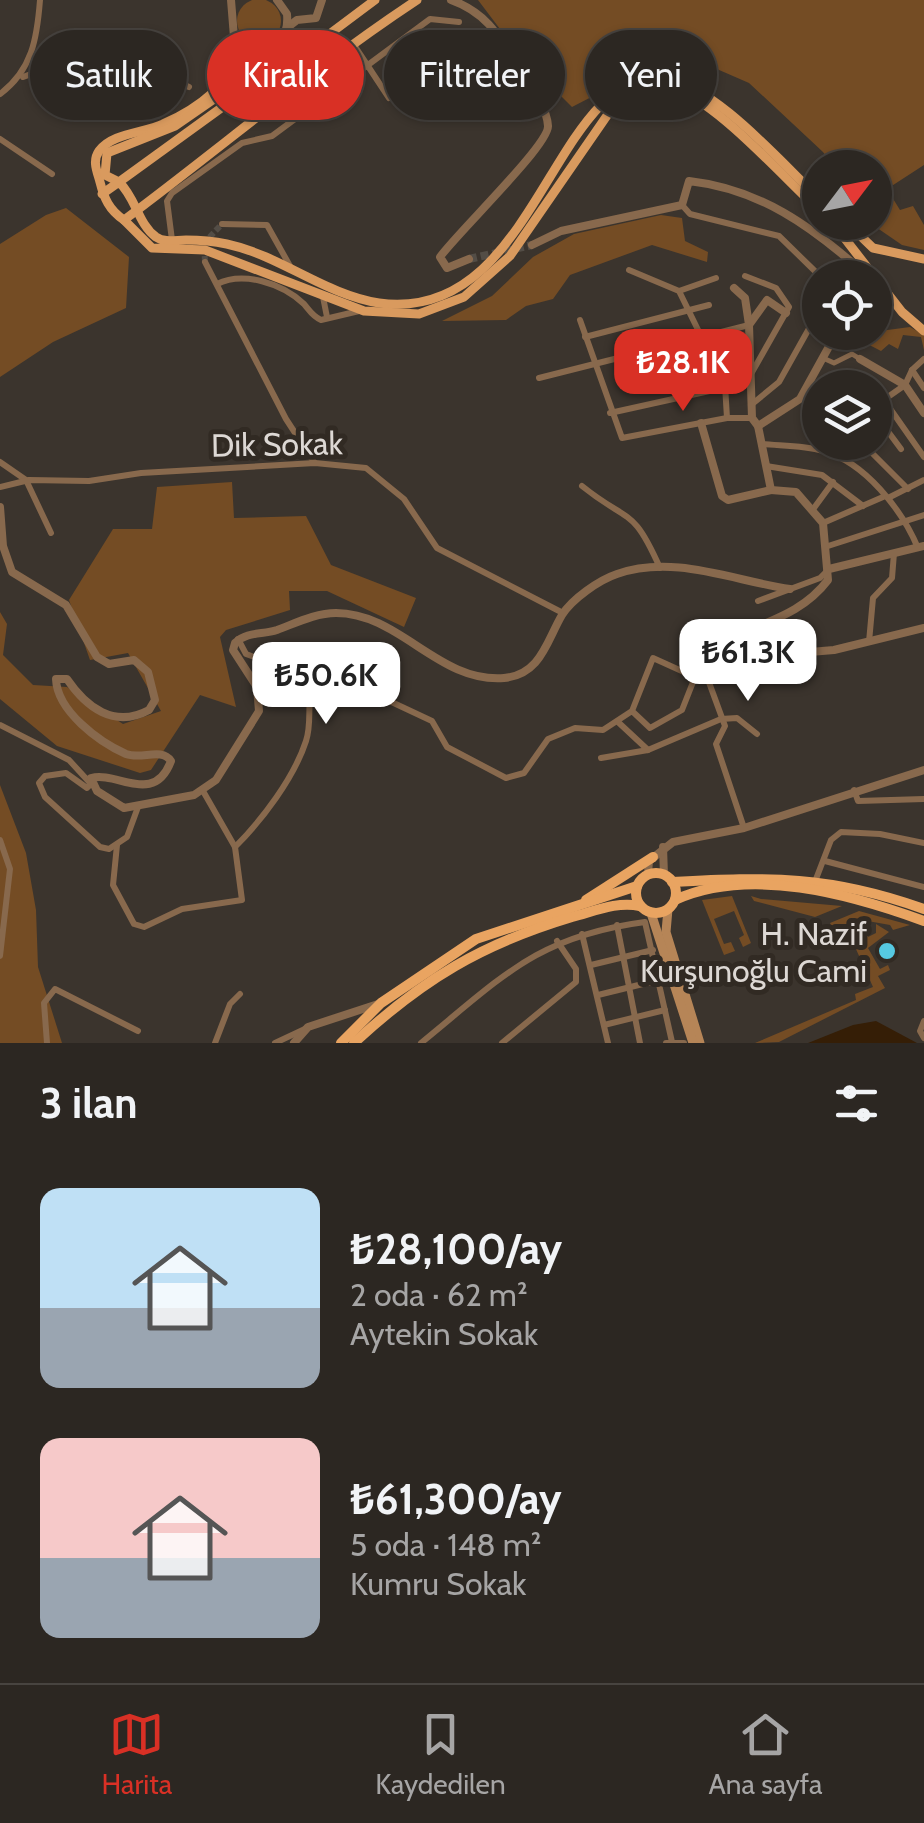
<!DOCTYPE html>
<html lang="tr">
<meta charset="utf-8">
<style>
body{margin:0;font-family:Cabin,sans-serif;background:#342f2a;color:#f1f3f6;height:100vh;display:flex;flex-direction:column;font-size:38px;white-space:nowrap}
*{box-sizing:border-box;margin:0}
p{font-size:32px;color:#a6a5a5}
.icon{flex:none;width:55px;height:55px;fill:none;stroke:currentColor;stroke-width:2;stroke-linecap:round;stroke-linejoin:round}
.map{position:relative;height:1043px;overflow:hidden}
.panel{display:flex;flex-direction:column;background:#2c2722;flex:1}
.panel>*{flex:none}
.top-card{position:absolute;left:30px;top:30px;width:865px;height:90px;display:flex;gap:20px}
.needle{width:65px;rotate:58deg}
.buttons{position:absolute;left:802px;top:150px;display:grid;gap:20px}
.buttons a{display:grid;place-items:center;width:90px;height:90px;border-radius:50%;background:#2c2722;box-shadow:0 2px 8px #0004,0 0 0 2px #484440;font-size:50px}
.price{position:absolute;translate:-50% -85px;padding:0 22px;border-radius:20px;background:#fff;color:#222;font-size:32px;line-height:65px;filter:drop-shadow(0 2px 5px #0008)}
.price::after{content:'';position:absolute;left:50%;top:60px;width:30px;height:22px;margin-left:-15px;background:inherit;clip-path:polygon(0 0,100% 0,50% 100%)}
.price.selected{background:#d93025;color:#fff}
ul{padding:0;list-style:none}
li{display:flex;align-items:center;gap:30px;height:250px;padding:0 40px}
li span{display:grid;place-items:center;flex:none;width:280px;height:200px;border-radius:20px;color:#555}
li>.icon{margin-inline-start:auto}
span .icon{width:120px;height:120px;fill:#fffc;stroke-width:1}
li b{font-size:42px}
h2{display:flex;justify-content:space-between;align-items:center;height:120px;padding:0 40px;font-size:42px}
.tag{padding:0 35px;border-radius:45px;background:#2c2722;box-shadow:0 2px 8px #0004,0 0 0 2px #484440;font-size:35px;line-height:90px}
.tag.selected{background:#d93025;color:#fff}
.tab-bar{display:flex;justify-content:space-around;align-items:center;height:140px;border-top:2px solid #484440;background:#2c2722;font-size:28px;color:#a6a5a5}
.tab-bar a{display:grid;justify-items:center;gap:5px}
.tab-bar .selected{color:#d93025}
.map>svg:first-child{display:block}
.green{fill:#744c24}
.water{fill:#351e06}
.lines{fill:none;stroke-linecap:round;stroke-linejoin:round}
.minor-tunnel{stroke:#534d46;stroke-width:6;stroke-dasharray:6 3;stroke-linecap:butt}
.tertiary-tunnel{stroke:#534d46;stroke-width:8;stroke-dasharray:8 4;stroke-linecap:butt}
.pedestrian{stroke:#88694d;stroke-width:5}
.minor{stroke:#88694d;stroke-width:6}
.tertiary{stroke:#88694d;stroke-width:8}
.secondary{stroke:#b68557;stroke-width:9}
.primary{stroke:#d99a5e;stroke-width:9}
.trunk{stroke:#e9a461;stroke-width:10}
.poi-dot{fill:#56c9e1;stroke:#312a23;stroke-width:4}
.labels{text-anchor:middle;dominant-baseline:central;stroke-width:10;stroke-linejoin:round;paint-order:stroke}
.street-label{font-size:32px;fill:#ddd8d4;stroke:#312a23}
.poi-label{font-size:32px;fill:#ddd8d4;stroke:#312a23;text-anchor:end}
</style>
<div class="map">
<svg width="924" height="1043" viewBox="0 0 924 1043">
<rect width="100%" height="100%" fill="#3b342d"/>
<g class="green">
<circle cx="259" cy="21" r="22"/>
<polygon points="478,0 924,0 924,165 887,189 900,210 913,206 924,225 924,250 902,245 870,223 875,222 875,168 834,167 823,152 749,83 687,56 651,73 634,75 572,107 519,54"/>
<polygon points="66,208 129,257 126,308 53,342 0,377 0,244 46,215"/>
<polygon points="661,215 682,218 685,241 708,252 707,262 652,245 570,275 553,299 526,306 506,320 442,321 492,296 533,257 574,234"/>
<polygon points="910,327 924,335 924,350 921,337 903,335 898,349 889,344 881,351 850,335"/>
<polygon points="232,482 234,518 306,516 331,565 416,598 404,627 327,591 289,591 290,610 226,630 220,637 236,707 200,695 151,770 140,773 57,746 0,699 0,612 7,624 3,655 33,685 67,687 123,724 161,711 128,653 90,660 69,600 113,529 152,529 157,487"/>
<polygon points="0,785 26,853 36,910 38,967 62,1043 0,1043"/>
<polygon points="732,896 751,943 743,947 739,938 744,935 734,911 714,919 724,944 731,942 735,951 724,955 702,900"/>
<polygon points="751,896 761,899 842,906 815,917 754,901"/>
<polygon points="859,911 910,925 893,930 890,925 862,920 868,937 876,933 876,924 889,932 868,948 880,969 888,965 890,970 878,976 885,988 779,1042 755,1043 856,1000 855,994 873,987 851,938 838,942 830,923"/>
</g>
<polygon class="water" points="876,1021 917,1043 808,1043 853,1025"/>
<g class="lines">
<polyline class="minor-tunnel" points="205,262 204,243 222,224"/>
<polyline class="tertiary-tunnel" points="469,259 532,245"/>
<polyline class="pedestrian" points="823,358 834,363 852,354 860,359"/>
<g class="minor">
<polyline points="354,45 389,98"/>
<path d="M23 77C81 53 134 59 189 87"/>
<path d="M0 94C32 70 37 39 40 0"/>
<polyline points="0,139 52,174"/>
<polyline points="682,205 690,214 779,236 822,278"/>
<polyline points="222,224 267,225 290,266"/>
<polyline points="172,240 167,201 172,193 242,143 272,136 430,19 459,22"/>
<polyline points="205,262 286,419 314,462"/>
<polyline points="629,270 679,291 725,385 727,418"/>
<polyline points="745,276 776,288 789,307 751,374"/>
<path d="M217 284C243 271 282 283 304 304 310 311 312 316 321 320L359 311"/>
<polyline points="679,291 716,278"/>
<polyline points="323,297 327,317"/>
<polyline points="580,320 622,438 727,418 752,418"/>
<polyline points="585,337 709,305"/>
<polyline points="912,370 924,388"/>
<polyline points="539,378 749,325"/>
<polyline points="827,388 843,381 857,388"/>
<polyline points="875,396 884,400 924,457"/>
<polyline points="801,399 820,391"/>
<polyline points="751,405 779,382 811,325"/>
<polyline points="875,406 905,385 912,370 924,359"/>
<polyline points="610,413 750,382"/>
<polyline points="875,414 901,449"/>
<polyline points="861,442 908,489"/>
<path d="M761 444C781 446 803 445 823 451 865 462 902 510 918 548"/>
<polyline points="826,451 833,442"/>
<polyline points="0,462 26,480 51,533"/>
<polyline points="766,466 822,475 863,506"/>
<path d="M582 486C629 524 632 505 660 568"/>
<polyline points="0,487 29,480 89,481 141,473 315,463 366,468 404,499 437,548 563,613"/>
<polyline points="890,497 924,480"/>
<polyline points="814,508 833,482"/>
<polyline points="823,523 883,497"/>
<polyline points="828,546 924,515"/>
<polyline points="758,601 820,578 829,569"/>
<polyline points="238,639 246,654 315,679"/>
<polyline points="869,642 873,598 892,578 894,553"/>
<polyline points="703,666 725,726 716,744 744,828"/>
<polyline points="618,722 648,750"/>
<polyline points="0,725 69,760 91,784 87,788 66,773 45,776 39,783 45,797 100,847 109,849 127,837 138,807"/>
<polyline points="601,758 648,750 721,719 737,718 757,734"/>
<polyline points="854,790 858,801 924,799"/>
<polyline points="0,840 10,869 0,956"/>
<polyline points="117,845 113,885 134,924 144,927 182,909 242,900 235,847 203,791"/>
<path d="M235 847C262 820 294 778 306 741 313 720 305 700 315 679L351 683 432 721 447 747 506 778 524 773 548 739 575 728 603 730 632 711 653 658 695 677 682 710 650 728 632 711"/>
<polyline points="825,861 924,887"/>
<polyline points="816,879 831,840 841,832 880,834 924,843"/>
<polyline points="617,925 640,1043"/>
<polyline points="582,934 608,1043"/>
<polyline points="591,965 653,950"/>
<polyline points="598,995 659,980"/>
<polyline points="924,1021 920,1031 924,1038"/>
<polyline points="604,1025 665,1010"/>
<polyline points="47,1043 44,1003 55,989 138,1031"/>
<polyline points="215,1043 230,1004 240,994"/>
<polyline points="275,1043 307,1028"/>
<path d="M421 1043C501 978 537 936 645 922L672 1042"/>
<polyline points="502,1043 576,982 576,969 557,941"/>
<polyline points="666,1043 684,1043"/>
</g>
<g class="tertiary">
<path d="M231 0 234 37 255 51C278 50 289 36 287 14L277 0"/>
<path d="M451 0C485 12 498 34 516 63 527 80 547 106 548 126 549 145 456 234 440 257L447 268 469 259"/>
<polyline points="288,27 297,20 316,18 322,0"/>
<path d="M532 245 561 231 682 205 689 181C760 189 811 226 863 272L859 278"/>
<polyline points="734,288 745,298 749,325"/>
<polyline points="786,313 767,300 749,325 752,418 758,426 800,399 837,332"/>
<polyline points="860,359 905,385 924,413"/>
<polyline points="701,423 722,496 728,500 771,490"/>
<path d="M0 507 3 546 12 572 66 605 97 657 109 664 134 660 148 672 155 700 149 710C114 729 86 707 67 679H56C57 711 99 742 126 754 142 760 161 747 171 761 154 806 118 771 91 778L97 791 124 808 194 795 216 780 259 711 257 687 233 650 235 643C248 631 262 635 277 630 296 623 316 613 336 613 400 613 438 683 504 678 541 675 547 640 562 615 572 599 599 580 617 574 674 554 734 581 790 589"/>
<polyline points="829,569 924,546"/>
<polyline points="710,652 726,659 834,650 924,628"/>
<path d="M695 677C717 622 787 634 828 580L823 523 796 492 771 490 758 426"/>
<polyline points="663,847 664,875"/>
<polyline points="648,874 649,861 673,842 744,828 924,770"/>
<polyline points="294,1043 308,1027 378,1004"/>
</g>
<g class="secondary">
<polyline points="668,909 666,932 700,1043"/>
<polyline points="651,913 693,1043"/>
</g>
<g class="primary">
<path d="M240 43C241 79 194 111 163 124 144 133 112 133 99 151 92 161 97 171 100 182 104 198 109 210 124 220 222 147 314 68 417 0"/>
<polyline points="264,51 227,90 175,126 107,153 105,175 119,182 228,103 260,86 375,0"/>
<path d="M102 194 119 182C136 198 138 224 156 237 165 243 175 240 186 240 216 240 238 245 266 257 303 273 339 297 379 303 539 325 552 65 665 79 715 85 783 165 820 199"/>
<path d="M124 220 152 248 205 250 364 311 419 314 464 297 510 256 615 104C634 91 661 85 683 93 720 106 788 182 820 211"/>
<polyline points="832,222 902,312 924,331"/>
<polyline points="846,222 873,248 924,259"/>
</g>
<g class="trunk">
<circle cx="656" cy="893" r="20"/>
<path d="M672 882C770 877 829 875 924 909"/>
<polyline points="586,900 653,857"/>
<path d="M675 900C750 866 850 894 924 921"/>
<polyline points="341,1043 381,1003 476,939 637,886"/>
<path d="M354 1043C423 979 482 944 572 917 595 911 617 901 640 906"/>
</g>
</g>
<circle class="poi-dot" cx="887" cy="951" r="10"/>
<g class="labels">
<g class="street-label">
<text transform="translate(277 444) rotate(-1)">Dik Sokak</text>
</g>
<g class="poi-label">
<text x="867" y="933">H. Nazif<tspan x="867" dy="37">Kurşunoğlu Cami</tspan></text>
</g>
</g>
</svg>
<div class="buttons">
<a><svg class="needle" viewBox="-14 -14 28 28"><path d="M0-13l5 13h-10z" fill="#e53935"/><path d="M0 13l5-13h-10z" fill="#a6a5a5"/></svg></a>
<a><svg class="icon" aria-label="locate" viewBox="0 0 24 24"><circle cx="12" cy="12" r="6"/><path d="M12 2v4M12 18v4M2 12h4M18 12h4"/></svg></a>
<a><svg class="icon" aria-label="layers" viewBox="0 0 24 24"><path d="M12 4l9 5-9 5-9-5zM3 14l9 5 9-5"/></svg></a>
</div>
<b class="price selected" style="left:683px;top:414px">₺28.1K</b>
<b class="price" style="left:748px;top:704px">₺61.3K</b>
<b class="price" style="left:326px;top:727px">₺50.6K</b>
<div class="top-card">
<a class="tag">Satılık</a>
<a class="tag selected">Kiralık</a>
<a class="tag">Filtreler</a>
<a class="tag">Yeni</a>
</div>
</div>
<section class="panel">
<h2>3 ilan<svg class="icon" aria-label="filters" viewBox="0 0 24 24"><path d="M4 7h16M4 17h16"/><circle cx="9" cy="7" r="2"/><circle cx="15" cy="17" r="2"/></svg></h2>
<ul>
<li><span style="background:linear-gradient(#bfe0f5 60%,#9aa5b1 0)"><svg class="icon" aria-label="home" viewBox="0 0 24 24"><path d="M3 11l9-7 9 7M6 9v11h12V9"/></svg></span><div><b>₺28,100/ay</b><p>2 oda · 62 m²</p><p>Aytekin Sokak</p></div></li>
<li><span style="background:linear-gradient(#f6c9c9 60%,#9aa5b1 0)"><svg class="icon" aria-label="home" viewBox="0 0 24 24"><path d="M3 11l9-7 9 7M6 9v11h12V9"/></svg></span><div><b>₺61,300/ay</b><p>5 oda · 148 m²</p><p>Kumru Sokak</p></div></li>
</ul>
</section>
<nav class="tab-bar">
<a class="selected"><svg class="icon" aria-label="map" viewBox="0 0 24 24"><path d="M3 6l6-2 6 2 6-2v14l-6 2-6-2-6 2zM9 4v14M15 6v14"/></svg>Harita</a>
<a><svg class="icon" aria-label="saved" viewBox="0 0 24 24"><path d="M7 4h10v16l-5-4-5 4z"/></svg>Kaydedilen</a>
<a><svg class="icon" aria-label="home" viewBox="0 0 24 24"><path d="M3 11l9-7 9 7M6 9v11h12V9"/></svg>Ana sayfa</a>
</nav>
